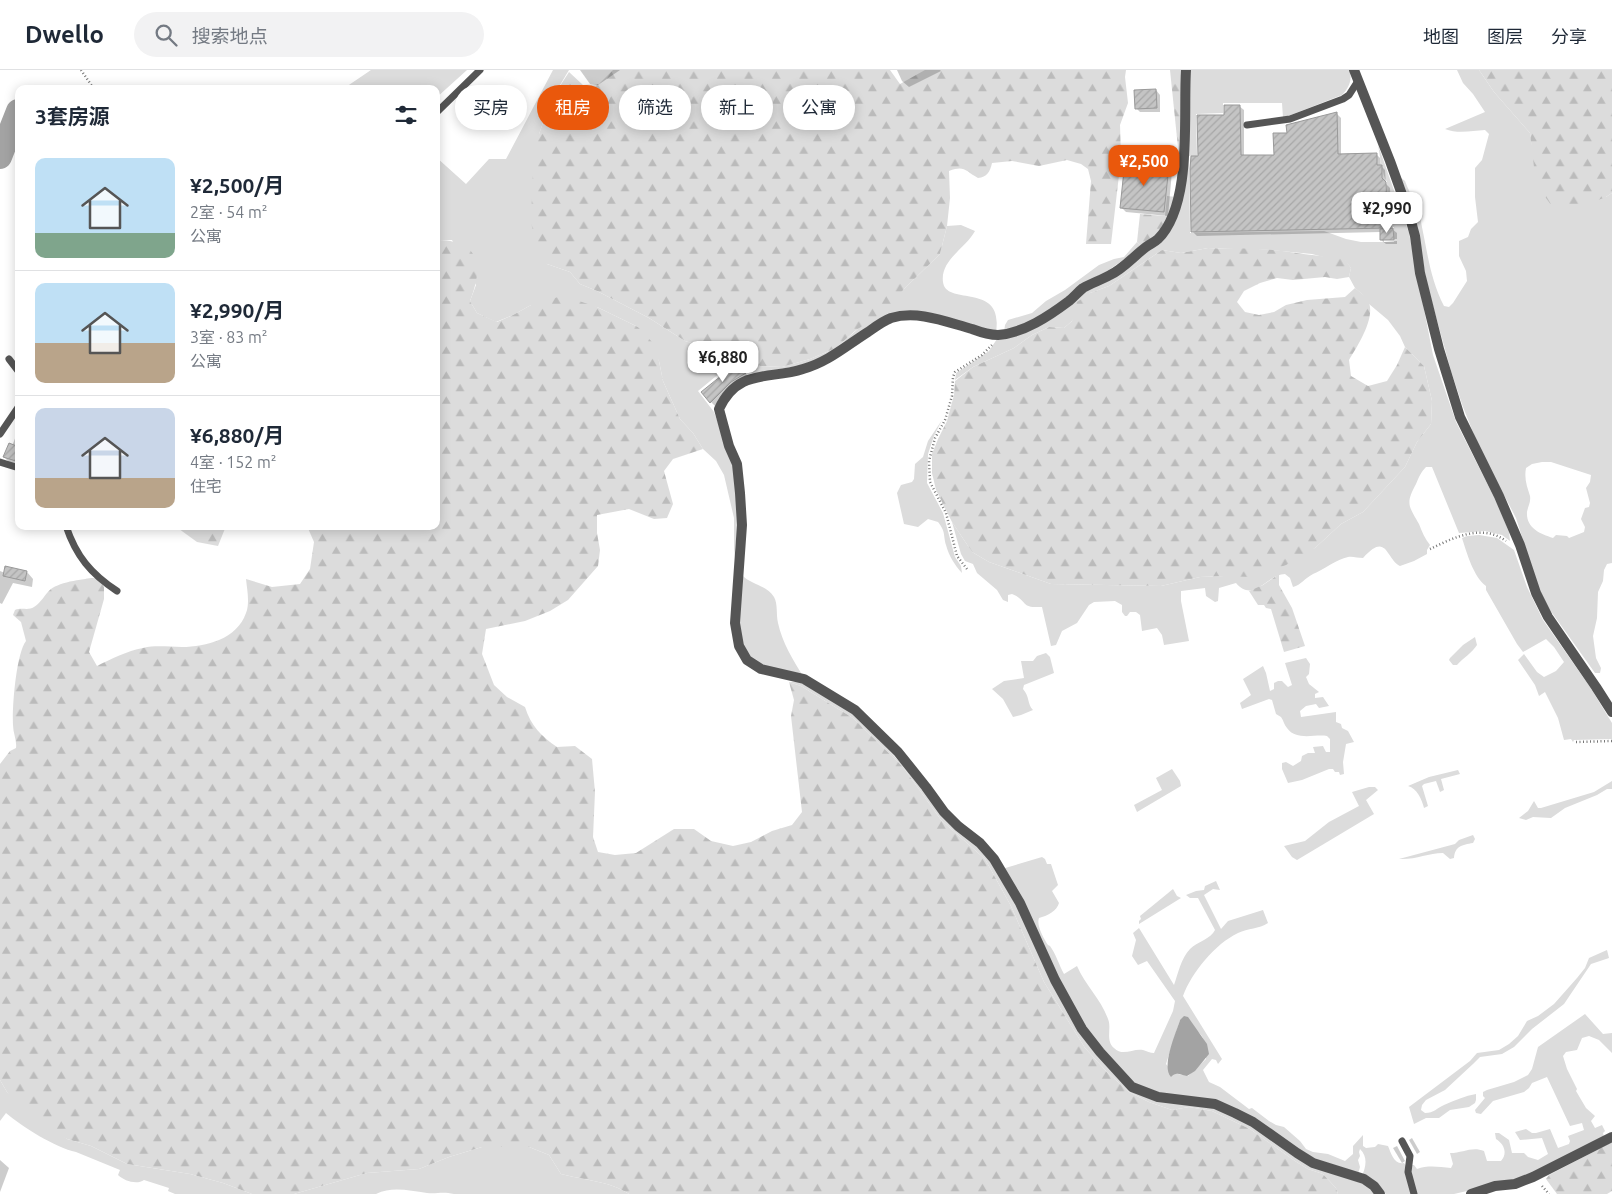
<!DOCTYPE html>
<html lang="zh">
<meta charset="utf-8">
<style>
body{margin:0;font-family:Ubuntu,"Noto Sans SC",sans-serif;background:#f2f2f3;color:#1f2937;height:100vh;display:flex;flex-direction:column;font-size:19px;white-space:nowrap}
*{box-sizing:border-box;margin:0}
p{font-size:16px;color:#747a83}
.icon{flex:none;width:28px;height:28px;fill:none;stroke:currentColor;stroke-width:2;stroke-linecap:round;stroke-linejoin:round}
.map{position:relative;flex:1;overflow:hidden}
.sheet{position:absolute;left:15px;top:15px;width:425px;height:445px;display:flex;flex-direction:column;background:#fff;border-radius:10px;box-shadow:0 2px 12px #0003}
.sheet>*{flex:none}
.banner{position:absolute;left:455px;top:15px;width:475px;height:45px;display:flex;gap:10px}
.price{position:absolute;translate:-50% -42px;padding:0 11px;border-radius:10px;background:#fff;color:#222;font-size:16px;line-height:32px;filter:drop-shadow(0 1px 2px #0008)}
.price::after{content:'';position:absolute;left:50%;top:30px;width:15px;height:11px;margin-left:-8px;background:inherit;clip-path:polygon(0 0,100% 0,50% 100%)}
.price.active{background:#ea580c;color:#fff}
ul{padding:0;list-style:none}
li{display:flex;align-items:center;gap:15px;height:125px;padding:0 20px}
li+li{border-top:1px solid #e0e1e3}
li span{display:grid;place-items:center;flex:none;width:140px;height:100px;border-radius:10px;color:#555}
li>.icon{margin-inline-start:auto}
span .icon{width:60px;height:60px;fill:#fffc;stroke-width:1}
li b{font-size:21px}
h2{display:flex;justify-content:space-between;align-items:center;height:60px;padding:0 20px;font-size:21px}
.tag{padding:0 18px;border-radius:22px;background:#fff;box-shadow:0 2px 12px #0003;font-size:18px;line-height:45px}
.tag.active{background:#ea580c;color:#fff}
header{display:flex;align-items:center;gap:30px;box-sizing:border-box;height:70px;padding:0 25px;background:#fff;border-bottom:1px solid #e0e1e3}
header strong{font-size:24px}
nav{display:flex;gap:28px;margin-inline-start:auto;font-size:18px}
.search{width:350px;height:45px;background:#f2f2f3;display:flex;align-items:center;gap:12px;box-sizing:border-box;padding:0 18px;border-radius:28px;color:#747a83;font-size:19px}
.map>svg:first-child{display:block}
.grass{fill:#dcdcdc;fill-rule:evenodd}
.forest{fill:url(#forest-firs)}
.water{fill:#a3a3a3}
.shadow{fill:#0003}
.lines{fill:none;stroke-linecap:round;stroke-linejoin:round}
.river{stroke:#a3a3a3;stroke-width:24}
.building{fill:url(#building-hatch);stroke:#999}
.path{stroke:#777;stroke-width:2.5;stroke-dasharray:1 2.5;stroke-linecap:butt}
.lane{stroke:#555;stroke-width:7}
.street{stroke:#555;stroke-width:10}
</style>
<header>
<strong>Dwello</strong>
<div class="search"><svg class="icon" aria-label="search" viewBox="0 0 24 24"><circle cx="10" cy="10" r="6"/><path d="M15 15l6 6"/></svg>搜索地点</div>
<nav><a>地图</a><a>图层</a><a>分享</a></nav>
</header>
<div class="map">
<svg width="1612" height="1124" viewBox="0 0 1612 1124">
<defs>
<pattern id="forest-firs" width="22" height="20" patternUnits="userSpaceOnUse" patternTransform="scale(1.25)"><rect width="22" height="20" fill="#dcdcdc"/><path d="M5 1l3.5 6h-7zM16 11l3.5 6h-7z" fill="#bbb"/></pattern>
<pattern id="building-hatch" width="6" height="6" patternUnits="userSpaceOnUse" patternTransform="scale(1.25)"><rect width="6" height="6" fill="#c4c4c4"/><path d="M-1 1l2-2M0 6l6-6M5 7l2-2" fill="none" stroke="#a7a7a7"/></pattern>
</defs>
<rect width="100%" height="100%" fill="#fff"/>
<g class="grass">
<polygon points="371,0 467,0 436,28 436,19 343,19"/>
<path d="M553 0H569L551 30 539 64 547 194 570 202 580 214 597 221 649 248 685 271 705 277 730 282 748 288 760 296 782 297 810 289 836 278 904 219 940 184 947 156 961 155 975 161C966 178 940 190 943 212 946 237 1004 211 996 262L906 244 808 294 753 304 737 289 698 321 714 342 734 395 738 455 734 487V448L724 405 716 391 703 379 693 363 680 349 663 311 659 291 638 257 597 237 531 235 513 245 496 252 477 243 470 231 476 215 452 170H436V87L466 114 489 89H506Z"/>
<path d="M1188 0H1349C1353 9 1349 18 1342 25L1283 48 1282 33H1223V43L1196 44 1197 86H1189L1190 163 1324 161 1346 169 1361 172H1394V157H1388L1387 112C1382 105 1380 85 1378 75L1409 163 1433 285 1456 352 1499 437 1509 462 1510 471 1502 465 1485 461 1459 463 1432 397H1426C1421 402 1419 407 1416 414 1405 434 1409 436 1419 454 1422 462 1425 469 1430 475L1427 480V484L1414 491 1400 496C1386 489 1387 461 1363 488 1358 488 1352 486 1348 487 1337 489 1323 500 1313 504 1305 508 1301 515 1293 517L1290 508 1285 504C1267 504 1254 534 1236 513L1219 518 1218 531 1215 532 1206 526 1205 518 1181 521V531L1189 571 1164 575 1162 565 1157 558 1142 561 1140 545 1136 542H1130L1127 546H1125L1122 542V535L1115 531 1094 532 1089 535 1077 553 1062 561 1056 575 1051 576 1042 537C1019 538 1029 531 1012 524L1008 525V532L1003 530 997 520 977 503 973 494 965 491 961 484 952 452 972 482 989 492 1051 514 1161 516 1200 507 1224 506 1315 478 1341 454 1363 442 1405 397 1417 372 1431 354 1432 331 1424 296 1405 277 1400 266 1388 250 1369 234 1362 224 1355 218 1349 207 1351 198 1343 188H1327L1312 184 1259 179H1235L1208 178 1181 183 1162 180 1109 216 1090 223 1072 251 1064 258 1049 257 1032 265 1014 278 973 297 955 310 956 303 989 281 997 269 1003 267 1099 212 1173 150Z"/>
<path d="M1457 0H1479L1494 22 1530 63 1534 88 1606 127 1612 123V493L1607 494 1604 500 1603 511 1598 522 1597 548 1593 566 1596 588 1601 598 1600 603H1595L1550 540 1538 517 1516 448 1479 377 1463 337 1451 301 1427 214 1416 153 1409 127 1400 107 1405 111C1410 124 1418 138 1421 152 1427 180 1430 209 1444 236L1449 237 1453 233 1467 211 1466 201 1459 186V171L1468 167 1471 159 1478 152 1475 127V98L1482 90 1489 64 1485 60C1472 61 1457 64 1445 59L1485 42 1473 24 1463 13ZM1542 392H1551L1591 405 1590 412 1586 418 1590 433 1589 437 1585 438 1581 449 1585 457 1584 462 1569 468 1567 466 1556 465 1553 468C1540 464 1526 458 1527 442 1528 436 1531 432 1530 426 1527 416 1524 409 1526 398L1532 394Z"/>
<polygon points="1137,172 1142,177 1042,246 1004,262 1005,255 1008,250 1032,243 1046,231 1065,220 1099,195 1114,189 1124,187"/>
<path d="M942 350 934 366 928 384 927 413 943 443 955 487 961 496 962 503C954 494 949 486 946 475 943 465 946 462 938 452L928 449 918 457 904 454 897 423 901 415 912 412 914 409 915 394 923 387 928 371Z"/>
<path d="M1479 465 1497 468 1514 480 1527 517 1543 550 1590 617 1612 653V669L1574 670 1573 672 1571 669 1564 670 1558 648 1545 622 1539 626 1535 615 1518 590 1524 584 1537 602 1544 607 1556 601 1564 592 1554 577 1546 569 1523 582 1517 574 1486 520V516C1473 506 1467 483 1462 468L1467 466Z"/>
<path d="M742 505C751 515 767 515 774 527 778 534 776 544 778 553 782 572 793 590 803 606 789 603 774 601 761 596 729 583 739 533 742 505Z"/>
<path d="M1475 567 1477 575C1472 583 1463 588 1457 595H1453L1449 590 1450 588 1463 575Z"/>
<path d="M1046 583 1050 587 1054 603 1024 615 1023 619C1030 627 1027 634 1033 640L1021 645 1013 647 1003 629 992 619 1004 611 1024 608 1021 591H1033L1037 586Z"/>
<path d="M1306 588 1310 594 1309 604 1306 607 1309 614 1319 622 1315 624V628L1323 627 1329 636 1319 638 1316 634 1306 636 1300 641 1301 647 1336 642V652L1341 654 1342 658 1348 661 1354 672 1346 674 1343 692 1344 704 1340 705 1339 702H1335L1333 699H1329L1302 710 1288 713 1282 699V693L1286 692 1293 696 1301 691 1302 686 1308 683H1315L1313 677 1323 676 1326 682H1330V669L1327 666C1314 664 1296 671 1287 658 1284 655 1284 651 1281 647L1276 644 1272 630 1269 629 1242 639 1240 633 1251 625 1243 609 1263 596 1266 603 1270 621 1274 619V613L1278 611H1282L1288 617 1292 615 1285 593Z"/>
<polygon points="789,612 802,612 853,642 992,791 1018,835 1053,912 1131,1019 1214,1037 1252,1054 1296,1085 1361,1111 1376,1124 1338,1124 1336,1118 1323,1104 1308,1099 1295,1091 1250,1059 1212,1041 1189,1037 1172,1040 1149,1032 1129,1022 1106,1001 1085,978 1044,912 1011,836 985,789 941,750 903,697 853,648 801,616"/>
<polygon points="1172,699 1180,711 1181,716 1137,742 1134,735 1162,720 1156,708"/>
<path d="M1458 700 1460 704 1441 709 1444 720 1440 722 1436 711 1424 714 1422 716 1428 736 1424 738C1422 730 1417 718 1408 716L1429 707Z"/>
<polygon points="1612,711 1612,719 1607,719 1597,725 1565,738 1551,748 1533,747 1526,750 1519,748 1528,741 1534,731 1538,738 1541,738 1594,722"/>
<polygon points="1369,717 1375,717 1378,720 1366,730 1374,744 1297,790 1292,787 1284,776 1305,771 1329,752 1359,736 1352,722"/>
<path d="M1473 765 1475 769 1473 773C1462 775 1455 776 1454 788L1450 789 1443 783C1428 783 1415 790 1399 789L1455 774 1459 770Z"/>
<path d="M1042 787 1045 789 1047 794H1051L1058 815 1052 821 1059 833C1057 841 1047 846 1039 848 1036 855 1044 869 1048 875L1050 876C1056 884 1059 895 1064 904L1077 896C1085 915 1101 929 1108 949 1112 958 1105 970 1114 978 1123 987 1133 978 1143 980 1147 981 1150 983 1154 983L1173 941 1175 931 1147 891 1138 895 1132 886 1136 870 1133 863 1139 858 1174 915C1178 904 1181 888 1190 879 1197 872 1211 869 1215 860L1198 828H1190L1186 825 1196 821 1204 820 1205 816 1216 811 1220 820 1213 819 1204 825 1221 859 1228 851 1263 840 1268 853C1259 859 1248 858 1238 863 1215 874 1192 902 1183 926L1222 989 1218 994 1216 990 1212 989 1203 1000 1209 1012 1220 1017 1249 1039 1252 1038 1269 1051 1276 1055 1284 1057 1300 1071 1306 1079 1313 1082 1328 1084 1345 1091 1353 1084V1076L1363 1065V1076L1366 1078 1375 1077 1378 1074 1388 1076C1391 1083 1394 1095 1404 1093L1406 1096 1405 1101 1412 1124H1386L1362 1106C1366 1096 1368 1087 1360 1079L1359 1082 1360 1086 1358 1090 1360 1097 1358 1104 1315 1090 1256 1050 1134 1015 1085 958 1002 799ZM1180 950C1200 961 1207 965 1206 989L1188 1006 1178 1004H1174L1166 994Z"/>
<polygon points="1173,819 1177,826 1181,828 1139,854 1139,851 1141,849 1140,846"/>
<path d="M1607 880 1609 888 1591 894 1564 934 1532 959 1514 977 1502 984 1480 987 1473 994 1445 1020 1426 1030 1422 1035 1421 1040 1425 1043C1434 1043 1437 1038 1444 1035 1455 1030 1465 1026 1476 1024V1030L1475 1033 1469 1037 1450 1040 1439 1048H1426L1414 1054 1409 1037 1470 991 1477 983 1499 980 1509 974 1518 966 1527 951 1538 946 1554 934 1577 908 1585 898 1589 888Z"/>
<path d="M1585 944 1603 964 1612 963V983L1599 970 1589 966 1582 968 1577 980 1566 982 1563 986 1567 999 1577 1019 1576 1021 1586 1038 1595 1046 1591 1051 1595 1058 1602 1055 1605 1061 1603 1063 1604 1067 1548 1096 1514 1110 1454 1124H1416L1410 1099 1411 1095H1414L1417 1099C1428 1095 1439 1097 1451 1098L1453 1094 1450 1083C1463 1083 1472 1076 1484 1081L1487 1091H1501C1508 1083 1504 1074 1496 1069L1495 1063H1499L1509 1070 1512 1083H1524L1528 1087 1538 1090 1548 1084 1542 1068 1520 1070 1515 1062 1526 1059 1532 1063H1536L1550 1059 1558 1078 1569 1074 1570 1071 1568 1066 1584 1060 1582 1053 1570 1056 1547 1007 1532 1013 1529 1018 1524 1022 1493 1031 1481 1044 1476 1043 1475 1040 1485 1028 1483 1026V1022L1487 1020 1514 1012 1528 1005 1532 999 1538 977Z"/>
<path d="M0 1010 7 1022 67 1069 91 1076 127 1094 190 1104 223 1113 252 1124H175L168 1121 169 1118 144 1110C137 1115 124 1111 118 1105L120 1100 76 1082C56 1078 21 1056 6 1043L0 1051Z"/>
<path d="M482 1077H529L549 1085 561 1104C583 1110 610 1111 629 1124H454C442 1121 438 1124 427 1123 409 1121 393 1116 376 1124H278H294L367 1103 419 1099 449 1087Z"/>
</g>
<g class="forest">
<path d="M613 0H890L900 14 925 0H1126L1125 7 1128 33 1120 55 1121 88 1111 174H1086L1091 111 1088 99 1081 94 1067 90 1039 96 1012 91 992 93C990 102 987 107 978 108 965 101 965 95 949 101L950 128 947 156 940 184 904 219 885 241 855 261 836 278 810 289 782 297 760 296 748 288 730 282 705 277 685 271 649 248 597 221 580 214 570 202 547 194 536 177 531 152 533 96 539 64 551 30 569 2 583 15 599 14Z"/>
<polygon points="1170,0 1183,0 1180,97"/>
<polygon points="1479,0 1612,0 1612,123 1606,127 1575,139 1551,135 1536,114 1530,63 1494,22"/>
<polygon points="1167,126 1176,127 1163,160 1142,177 1137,172 1140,144 1165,146"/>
<path d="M436 170C480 170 484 195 470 231L477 243 497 252 513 245 531 235 558 227 579 231 597 237 638 257 652 272 659 291 663 311 680 349 693 363 703 379 673 389 664 401 673 434 667 448 654 449 629 439 597 445V463L600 480 598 496 568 530 550 541 525 551 486 559 482 584 494 615 507 627 525 637C531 656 541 666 557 677L575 676 592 689 595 722 593 767 598 782 615 785 636 783 674 759H694L711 771 733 776 751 772 772 761 792 755 802 742 791 646 794 630 789 612 801 616 853 648 903 697 941 750 985 789 1011 836 1044 912 1085 978 1106 1001 1129 1022 1149 1032 1172 1040 1189 1037 1212 1041 1250 1059 1295 1091 1308 1099 1323 1104 1336 1118 1338 1124H629C610 1111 583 1110 561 1104L549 1085 529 1077H482L449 1087 419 1099 367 1103 294 1124H252L223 1113 190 1104 127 1094 91 1076 67 1069 40 1055 27 1045 7 1022 0 1010V694L10 681 16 678C17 670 13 663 13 655 12 638 16 584 26 571L21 552 13 545 15 540C22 537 28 541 34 537 41 533 45 524 51 519 60 512 86 508 98 508L104 517V529L89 582 97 596C111 589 127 581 143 578 156 575 168 577 182 577 206 577 237 569 246 543 250 533 247 519 246 509L272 517 300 514 310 499 314 472 307 456H436Z"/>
<path d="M1208 178C1225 179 1241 178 1258 179 1287 180 1315 187 1344 188L1351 198 1349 207 1337 209 1325 207 1293 210 1277 208 1260 213 1244 221 1237 232 1245 242 1259 245 1274 242 1286 235 1307 230 1345 227 1355 218C1360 222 1367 227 1369 233 1375 249 1357 277 1349 290L1351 306 1368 316 1387 311 1397 295 1405 277 1424 296 1432 331 1431 354 1417 372 1405 397 1363 442 1341 454 1315 478 1286 495 1252 507 1224 506 1200 507 1161 516 1051 514 989 492 972 482 952 452 936 420 932 403V384L938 369 947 351 954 325 955 311 973 297 1014 278 1032 265 1049 257 1064 258 1072 251 1077 232 1090 223 1109 216 1162 180 1181 183Z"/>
<polygon points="175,456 226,456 218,476 197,472"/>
<polygon points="1279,504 1279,515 1292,538 1305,576 1284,582 1271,539 1266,538 1264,535 1258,535 1249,521 1263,515"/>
<polygon points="1612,1072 1612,1121 1607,1124 1557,1124 1546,1109 1549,1105"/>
</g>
<path class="water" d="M1184 946 1188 947 1207 974 1209 984 1195 1001 1187 1006C1181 1005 1176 1001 1171 1007 1161 996 1176 963 1180 950Z"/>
<g class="shadow">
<polygon points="580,0 620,0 598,15 590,14"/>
<polygon points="897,0 940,0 941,1 909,17 902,11"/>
<polygon points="1156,20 1160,25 1160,42 1140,42 1136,38"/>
<polygon points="1239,36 1244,40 1244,87 1275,86 1288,64 1337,44 1341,48 1341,85 1376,84 1380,88 1381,96 1385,100 1386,114 1390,118 1392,159 1397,163 1397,169 1384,169 1384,172 1397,171 1397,174 1386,174 1381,170 1381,162 1197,166 1192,161 1199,88 1225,46"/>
<polygon points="1168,97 1172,101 1168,146 1126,142 1122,138"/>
<polygon points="742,298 749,308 715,336 711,332"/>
<polygon points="18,361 19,362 19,396 11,394 4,387 12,376"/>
<polygon points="0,501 5,503 27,502 33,509 32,517 13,513 2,534 0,533"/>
<polygon points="1412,1068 1420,1082 1417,1084 1409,1070"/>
<polygon points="1397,1076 1405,1091 1402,1093 1393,1078"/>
<polygon points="0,1090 9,1098 0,1122"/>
</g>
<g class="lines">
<polyline class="river" points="0,87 18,41"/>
</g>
<g class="building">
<polygon points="1156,19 1157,38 1135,39 1134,20"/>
<polygon points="1224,35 1240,35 1241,85 1274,85 1273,63 1287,63 1286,55 1337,42 1338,84 1377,83 1377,95 1382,95 1382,108 1386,112 1388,158 1191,162 1190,99 1191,86 1198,86 1197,45 1224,45"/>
<polygon points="1125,91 1169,96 1164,142 1120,138"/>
<polygon points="1393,158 1394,170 1380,170 1380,159"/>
<polygon points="737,293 746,303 731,312 710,333 701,322"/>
<polygon points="9,373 19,377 19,392 3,387"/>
<polygon points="5,496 27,501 25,511 3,506"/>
</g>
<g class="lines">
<g class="path">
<polyline points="81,0 94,19"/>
<path d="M1430 479C1453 468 1482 453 1506 471"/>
<polyline points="967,499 957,486 946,443 930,412 929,391 935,368 945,350 952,326 953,307 955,302 982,285 992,275"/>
<polyline points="1576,672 1612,671"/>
<polyline points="1542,1116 1549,1124"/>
</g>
<g class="lane">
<polyline points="436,43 480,0"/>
<polyline points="1247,55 1290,49 1343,29 1349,25 1358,11"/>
<polyline points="9,289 19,302"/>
<polyline points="0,364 19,336"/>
<polyline points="0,392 19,398"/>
<path d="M66 456C76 486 91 504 117 521"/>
<polyline points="1402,1071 1410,1086 1408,1102 1414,1124"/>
</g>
<g class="street">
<path d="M1186 0C1183 46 1193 134 1158 169 1155 172 1150 174 1146 177 1134 186 1123 199 1110 205 1101 210 1092 213 1083 218 1078 222 1074 227 1069 231 1049 246 1024 263 998 265 989 265 980 262 972 259 946 252 918 240 891 248 883 251 875 257 868 262 846 276 828 292 803 299 769 310 738 298 719 339L729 376 737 394 740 423 742 455 735 553 739 576 747 590 761 599 804 609 855 640 898 682 926 717 944 742 958 756 980 773 994 789 1020 833 1055 910 1082 959 1100 982 1132 1017 1158 1027 1215 1034 1235 1043 1253 1052 1297 1083 1313 1093 1364 1109 1374 1116 1380 1124"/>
<polyline points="1354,0 1390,91 1409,144 1415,166 1420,203 1439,279 1460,347 1499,426 1520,475 1536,523 1548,547 1596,617 1612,642"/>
<polyline points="1471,1124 1495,1116 1515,1114 1533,1107 1612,1067"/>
</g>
</g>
</svg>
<b class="price active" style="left:1144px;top:117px">¥2,500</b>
<b class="price" style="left:1387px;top:164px">¥2,990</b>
<b class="price" style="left:723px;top:313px">¥6,880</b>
<div class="banner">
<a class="tag">买房</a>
<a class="tag active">租房</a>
<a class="tag">筛选</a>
<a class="tag">新上</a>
<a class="tag">公寓</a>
</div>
<section class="sheet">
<h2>3套房源<svg class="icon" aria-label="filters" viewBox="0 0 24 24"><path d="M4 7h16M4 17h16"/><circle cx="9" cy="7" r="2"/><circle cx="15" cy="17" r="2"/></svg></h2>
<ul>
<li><span style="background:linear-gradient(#bfe0f5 75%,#7fa58c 0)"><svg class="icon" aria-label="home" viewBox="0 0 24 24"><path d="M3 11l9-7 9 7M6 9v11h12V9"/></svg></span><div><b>¥2,500/月</b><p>2室 · 54 m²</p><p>公寓</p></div></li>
<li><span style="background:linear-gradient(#bfe0f5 60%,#b9a48a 0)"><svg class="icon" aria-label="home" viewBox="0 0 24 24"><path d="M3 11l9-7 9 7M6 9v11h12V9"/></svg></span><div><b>¥2,990/月</b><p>3室 · 83 m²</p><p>公寓</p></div></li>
<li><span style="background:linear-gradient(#c9d6e8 70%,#b9a48a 0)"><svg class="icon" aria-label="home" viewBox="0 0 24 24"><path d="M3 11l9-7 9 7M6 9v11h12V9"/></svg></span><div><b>¥6,880/月</b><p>4室 · 152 m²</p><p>住宅</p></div></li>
</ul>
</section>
</div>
